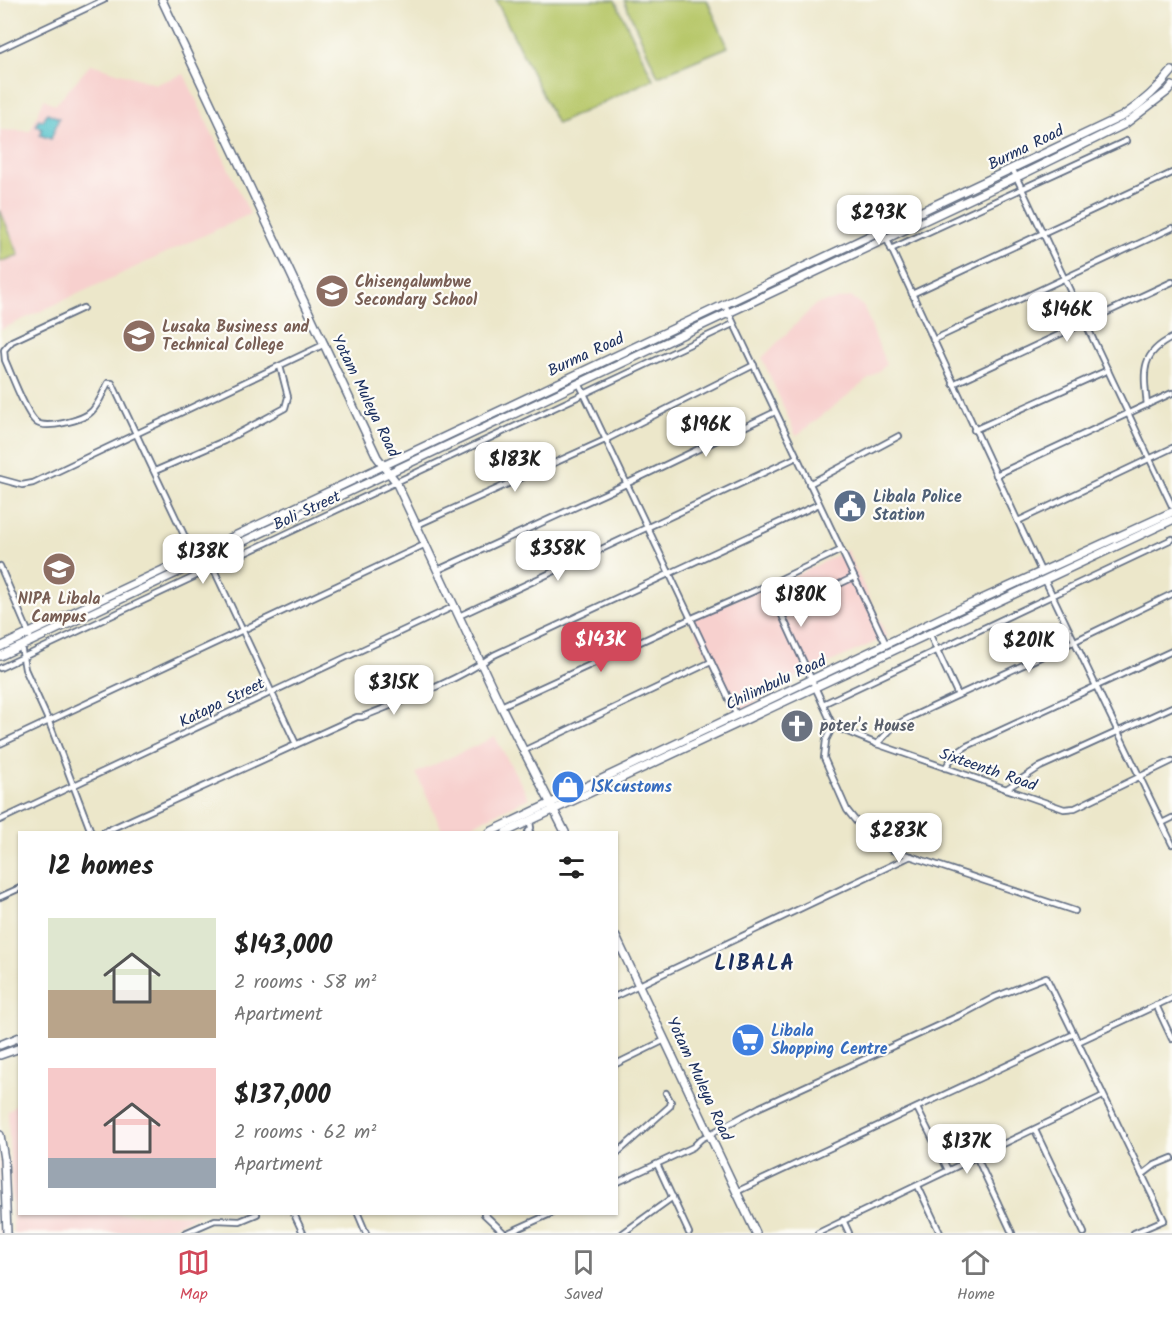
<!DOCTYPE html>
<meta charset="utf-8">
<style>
body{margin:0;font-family:Kalam,sans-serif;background:#f2f2f2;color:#222;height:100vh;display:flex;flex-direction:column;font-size:22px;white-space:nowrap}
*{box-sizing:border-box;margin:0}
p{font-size:20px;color:#767676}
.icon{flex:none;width:33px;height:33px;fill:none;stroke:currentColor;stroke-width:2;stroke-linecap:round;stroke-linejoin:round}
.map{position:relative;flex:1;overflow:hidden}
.panel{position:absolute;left:18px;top:831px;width:600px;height:384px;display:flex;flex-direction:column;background:#fff;border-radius:0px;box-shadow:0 2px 4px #0004}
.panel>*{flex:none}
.price{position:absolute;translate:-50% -51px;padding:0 14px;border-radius:12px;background:#fff;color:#222;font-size:20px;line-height:39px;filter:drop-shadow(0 2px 3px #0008)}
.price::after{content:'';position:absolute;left:50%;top:36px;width:18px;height:14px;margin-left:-9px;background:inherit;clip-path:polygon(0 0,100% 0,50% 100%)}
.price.current{background:#d1495b;color:#fff}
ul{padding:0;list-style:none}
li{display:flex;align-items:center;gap:18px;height:150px;padding:0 30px}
li span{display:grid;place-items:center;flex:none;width:168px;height:120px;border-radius:0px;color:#555}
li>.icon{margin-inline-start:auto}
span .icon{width:72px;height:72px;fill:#fffc;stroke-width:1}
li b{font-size:26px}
h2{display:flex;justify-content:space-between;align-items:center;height:72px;padding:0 30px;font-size:26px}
.tabs{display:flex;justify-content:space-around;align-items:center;height:84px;border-top:2px solid #e0e0e0;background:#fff;font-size:16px;color:#767676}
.tabs a{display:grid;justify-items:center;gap:3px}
.tabs .current{color:#d1495b}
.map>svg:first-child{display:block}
.built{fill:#f7d0ce}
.green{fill:#b8c86a;stroke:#6a7c64;stroke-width:1.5}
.water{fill:#54c2cb;stroke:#387894;stroke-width:1.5}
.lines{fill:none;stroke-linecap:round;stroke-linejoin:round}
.street-casing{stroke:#646f84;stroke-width:8}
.secondary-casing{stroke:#646f84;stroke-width:10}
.street{stroke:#fff;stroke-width:4.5}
.secondary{stroke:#fff;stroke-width:7}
.labels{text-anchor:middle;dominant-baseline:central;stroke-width:4.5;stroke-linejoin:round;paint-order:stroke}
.street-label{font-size:16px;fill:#1b2f5e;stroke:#fdfcf7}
.education-label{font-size:16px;font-weight:bold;fill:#785e54;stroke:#fdfcf7;text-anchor:start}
.service-label{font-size:16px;font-weight:bold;fill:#4e5e75;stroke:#fdfcf7;text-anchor:start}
.worship-label{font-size:16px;font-weight:bold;fill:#5b616d;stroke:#fdfcf7;text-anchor:start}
.shop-label{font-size:16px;font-weight:bold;fill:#366cbe;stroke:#fdfcf7;text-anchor:start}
.district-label{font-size:22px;font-weight:bold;letter-spacing:1.5px;fill:#1b2f5e;stroke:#fdfcf7}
</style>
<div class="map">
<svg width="1172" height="1233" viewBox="0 0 1172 1233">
<rect width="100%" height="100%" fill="#fdfcf7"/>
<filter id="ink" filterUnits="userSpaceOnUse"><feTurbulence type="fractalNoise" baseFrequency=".0167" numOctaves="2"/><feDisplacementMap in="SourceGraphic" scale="12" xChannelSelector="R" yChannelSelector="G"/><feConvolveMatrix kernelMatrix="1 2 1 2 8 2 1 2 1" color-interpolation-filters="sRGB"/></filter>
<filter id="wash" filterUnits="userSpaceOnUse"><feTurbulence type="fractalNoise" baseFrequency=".008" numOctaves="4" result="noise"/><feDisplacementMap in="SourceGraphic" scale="24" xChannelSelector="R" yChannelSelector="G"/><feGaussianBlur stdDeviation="1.35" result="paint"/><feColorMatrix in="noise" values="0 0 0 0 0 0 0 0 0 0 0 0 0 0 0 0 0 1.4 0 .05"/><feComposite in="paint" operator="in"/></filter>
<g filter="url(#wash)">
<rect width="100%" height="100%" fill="#ece7ca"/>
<g class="built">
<polygon points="91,64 156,84 184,74 250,214 0,330 0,130 30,131 44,99 55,105"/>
<polygon points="851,297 864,307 886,365 796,436 762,358 816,304"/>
<polygon points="847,550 887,637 781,684 737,716 690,619 768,585 770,588"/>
<polygon points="495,737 529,798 457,832 443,832 416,773"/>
<polygon points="19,1102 20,1214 200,1214 159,1233 13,1233 8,1111"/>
<polygon points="0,1145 4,1233 0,1233"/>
</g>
<g class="green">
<polygon points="496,0 615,0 653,79 557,124"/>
<polygon points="624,0 707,0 728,47 658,76"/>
<polygon points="0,210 19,255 0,262"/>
</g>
<polygon class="water" points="47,113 59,118 51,139 40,135 42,128 36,126 39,119 43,121"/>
</g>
<g filter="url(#ink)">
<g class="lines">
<g class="street-casing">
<g id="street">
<polyline points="0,49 104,0"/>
<polyline points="1013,170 1172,506"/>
<polyline points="883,231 1041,571"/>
<polyline points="891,249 1126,141"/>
<polyline points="912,294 1172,173"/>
<polyline points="725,305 886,644"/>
<path d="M83 308 12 341 4 350 5 360C11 373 26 414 36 422 45 430 84 420 92 411 99 404 103 392 108 383H112L194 556"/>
<polyline points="933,340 1172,228"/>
<polyline points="579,383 737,716"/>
<polyline points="953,384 1172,282"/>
<path d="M1147 405C1144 374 1139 354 1172 338"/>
<polyline points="974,430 1108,370"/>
<polyline points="155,471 224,441 285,408 288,397 280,366"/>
<polyline points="996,475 1172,393"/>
<polyline points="0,479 22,485 33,483 325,344"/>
<polyline points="809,484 899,436"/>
<polyline points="1018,521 1172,448"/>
<polyline points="417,525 605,440 754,365"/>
<polyline points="208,557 296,744"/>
<polyline points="0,566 30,636"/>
<polyline points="438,570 626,484 775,412"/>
<polyline points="1045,580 1172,844"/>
<polyline points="768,585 833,726 877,744 1064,809 1075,808 1172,761"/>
<polyline points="781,612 854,577"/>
<polyline points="459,616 797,457"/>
<polyline points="929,633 958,695"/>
<polyline points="21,646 25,669 49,722 91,832"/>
<polyline points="0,668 733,324"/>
<polyline points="823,704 1172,539"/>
<polyline points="501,706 690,619 768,585 841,550"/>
<polyline points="833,726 826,740 824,758 847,810 870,839 892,850 1075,911"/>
<polyline points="0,744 426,544"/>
<polyline points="877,744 894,726 913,716 1075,641 1172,594"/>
<polyline points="523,751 711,662"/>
<polyline points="945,768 955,754 967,746 1172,651"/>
<polyline points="1006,789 1040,767 1172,707"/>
<polyline points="0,820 455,606"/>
<polyline points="1162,823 1172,818"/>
<path d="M104 832 357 717H362C407 699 455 682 494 655L819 504"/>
<polyline points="528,832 531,828 530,822"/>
<polyline points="0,897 20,888"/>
<polyline points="616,996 911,856"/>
<polyline points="1156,1005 1172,1039"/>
<polyline points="1078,1042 1172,998"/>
<polyline points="616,1064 665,1040"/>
<polyline points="917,1108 948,1170"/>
<polyline points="1035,1130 1084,1233"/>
<polyline points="616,1154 670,1106 671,1102 666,1093"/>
<polyline points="977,1158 1012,1233"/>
<polyline points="657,1164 689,1233"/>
<polyline points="1142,1175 1155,1165 1172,1158"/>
<polyline points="616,1183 693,1147 701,1139 760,1107 963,1014 995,997 1046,977 1074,1034"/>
<polyline points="918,1186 940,1233"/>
<polyline points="736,1192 1074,1034 1164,1220 1134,1233"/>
<polyline points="294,1214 303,1233"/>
<polyline points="358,1214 366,1233"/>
<polyline points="484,1214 504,1233"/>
<polyline points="843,1220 849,1233"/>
<polyline points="185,1233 215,1220 240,1221 257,1214"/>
<polyline points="508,1233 550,1214"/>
<polyline points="623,1233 673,1197"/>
<polyline points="818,1233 1103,1096"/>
</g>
</g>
<g class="secondary-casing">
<g id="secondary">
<polyline points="162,0 377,457 396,482 501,706 565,832"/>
<path d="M0 647 1123 116C1142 103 1158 89 1172 71"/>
<polyline points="0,656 1017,177 1125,124 1168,91 1172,86"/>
<polyline points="490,832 960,609 1172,512"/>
<polyline points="506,832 1172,520"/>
<polyline points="616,937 756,1233"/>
<polyline points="0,1045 20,1037"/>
<polyline points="0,1055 20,1048"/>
<polyline points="0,1135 4,1159 7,1233"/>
</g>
</g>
<use href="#street" class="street"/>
<use href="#secondary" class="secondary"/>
</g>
</g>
<defs>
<g id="school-disc" transform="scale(1.725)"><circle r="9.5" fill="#8d6e63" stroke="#fdfcf7"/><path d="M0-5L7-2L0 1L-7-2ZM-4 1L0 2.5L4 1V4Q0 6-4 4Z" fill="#fff"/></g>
<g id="university-disc" transform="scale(1.725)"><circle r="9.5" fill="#8d6e63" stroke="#fdfcf7"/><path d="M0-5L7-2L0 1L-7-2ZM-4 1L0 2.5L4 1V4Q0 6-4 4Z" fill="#fff"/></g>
<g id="civic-disc" transform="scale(1.725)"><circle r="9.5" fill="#5c6f8a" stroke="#fdfcf7"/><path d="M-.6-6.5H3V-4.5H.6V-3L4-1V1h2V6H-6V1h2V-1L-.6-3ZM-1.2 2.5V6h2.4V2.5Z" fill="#fff"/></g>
<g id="church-disc" transform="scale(1.725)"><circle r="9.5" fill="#6b7280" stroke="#fdfcf7"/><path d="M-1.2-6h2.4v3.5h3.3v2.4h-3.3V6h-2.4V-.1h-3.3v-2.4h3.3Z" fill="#fff"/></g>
<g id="shop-disc" transform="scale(1.725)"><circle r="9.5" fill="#3f7fe0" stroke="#fdfcf7"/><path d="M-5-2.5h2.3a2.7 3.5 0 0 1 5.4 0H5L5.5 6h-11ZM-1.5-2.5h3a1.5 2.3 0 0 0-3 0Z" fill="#fff"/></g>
<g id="supermarket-disc" transform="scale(1.725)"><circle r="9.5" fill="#3f7fe0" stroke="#fdfcf7"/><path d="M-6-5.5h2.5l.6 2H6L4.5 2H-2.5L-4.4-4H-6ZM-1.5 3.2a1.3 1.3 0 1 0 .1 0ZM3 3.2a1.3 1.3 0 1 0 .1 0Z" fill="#fff"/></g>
</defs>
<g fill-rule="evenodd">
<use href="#school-disc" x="332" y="291"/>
<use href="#university-disc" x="139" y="336"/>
<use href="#civic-disc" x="850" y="506"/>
<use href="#university-disc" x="59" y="569"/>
<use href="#church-disc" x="797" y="726"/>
<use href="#shop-disc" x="568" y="787"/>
<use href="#supermarket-disc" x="748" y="1040"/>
</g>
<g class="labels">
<g class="street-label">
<text transform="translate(1026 148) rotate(-26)">Burma Road</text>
<text transform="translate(586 355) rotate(-25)">Burma Road</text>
<text transform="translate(365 396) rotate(64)">Yotam Muleya Road</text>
<text transform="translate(307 511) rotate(-25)">Boli Street</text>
<text transform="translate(776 683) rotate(-25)">Chilimbulu Road</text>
<text transform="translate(222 703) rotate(-26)">Katapa Street</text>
<text transform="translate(988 770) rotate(19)">Sixteenth Road</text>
<text transform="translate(699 1079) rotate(65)">Yotam Muleya Road</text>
</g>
<g class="education-label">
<text x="355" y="282">Chisengalumbwe<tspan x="355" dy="18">Secondary School</tspan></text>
<text x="162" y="327">Lusaka Business and<tspan x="162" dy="18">Technical College</tspan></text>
<text x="59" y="599" text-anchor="middle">NIPA Libala<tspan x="59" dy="18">Campus</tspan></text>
</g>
<g class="service-label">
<text x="873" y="497">Libala Police<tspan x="873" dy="18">Station</tspan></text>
</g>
<g class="worship-label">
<text x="820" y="726">poter's House</text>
</g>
<g class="shop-label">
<text x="591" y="787">lSKcustoms</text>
<text x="771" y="1031">Libala<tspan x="771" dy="18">Shopping Centre</tspan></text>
</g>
<g class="district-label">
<text x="755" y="964">LIBALA</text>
</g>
</g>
</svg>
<b class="price" style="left:879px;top:246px">$293K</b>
<b class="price" style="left:1067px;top:343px">$146K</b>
<b class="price" style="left:706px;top:458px">$196K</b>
<b class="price" style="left:515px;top:493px">$183K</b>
<b class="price" style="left:558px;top:582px">$358K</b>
<b class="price" style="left:203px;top:585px">$138K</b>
<b class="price" style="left:801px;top:628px">$180K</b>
<b class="price current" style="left:601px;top:673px">$143K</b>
<b class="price" style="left:1029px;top:674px">$201K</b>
<b class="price" style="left:394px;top:716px">$315K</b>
<b class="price" style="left:899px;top:864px">$283K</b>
<b class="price" style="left:967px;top:1175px">$137K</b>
<section class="panel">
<h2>12 homes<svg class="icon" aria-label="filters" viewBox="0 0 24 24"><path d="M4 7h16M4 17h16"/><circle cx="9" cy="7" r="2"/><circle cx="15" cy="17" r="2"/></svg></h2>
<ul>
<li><span style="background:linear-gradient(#dfe7d0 60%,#b9a48a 0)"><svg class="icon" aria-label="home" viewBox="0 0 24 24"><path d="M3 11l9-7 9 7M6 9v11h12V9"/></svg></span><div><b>$143,000</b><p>2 rooms · 58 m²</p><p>Apartment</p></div></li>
<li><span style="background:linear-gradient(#f6c9c9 75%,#9aa5b1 0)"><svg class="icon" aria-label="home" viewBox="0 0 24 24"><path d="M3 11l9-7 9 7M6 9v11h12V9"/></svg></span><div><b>$137,000</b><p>2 rooms · 62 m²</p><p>Apartment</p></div></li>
</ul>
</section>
</div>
<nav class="tabs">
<a class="current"><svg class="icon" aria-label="map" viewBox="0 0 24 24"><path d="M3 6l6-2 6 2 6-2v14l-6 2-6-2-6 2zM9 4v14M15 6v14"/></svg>Map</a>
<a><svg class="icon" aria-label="saved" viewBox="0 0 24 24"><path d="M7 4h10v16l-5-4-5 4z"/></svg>Saved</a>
<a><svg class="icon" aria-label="home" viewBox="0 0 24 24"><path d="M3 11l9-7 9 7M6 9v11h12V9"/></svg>Home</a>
</nav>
